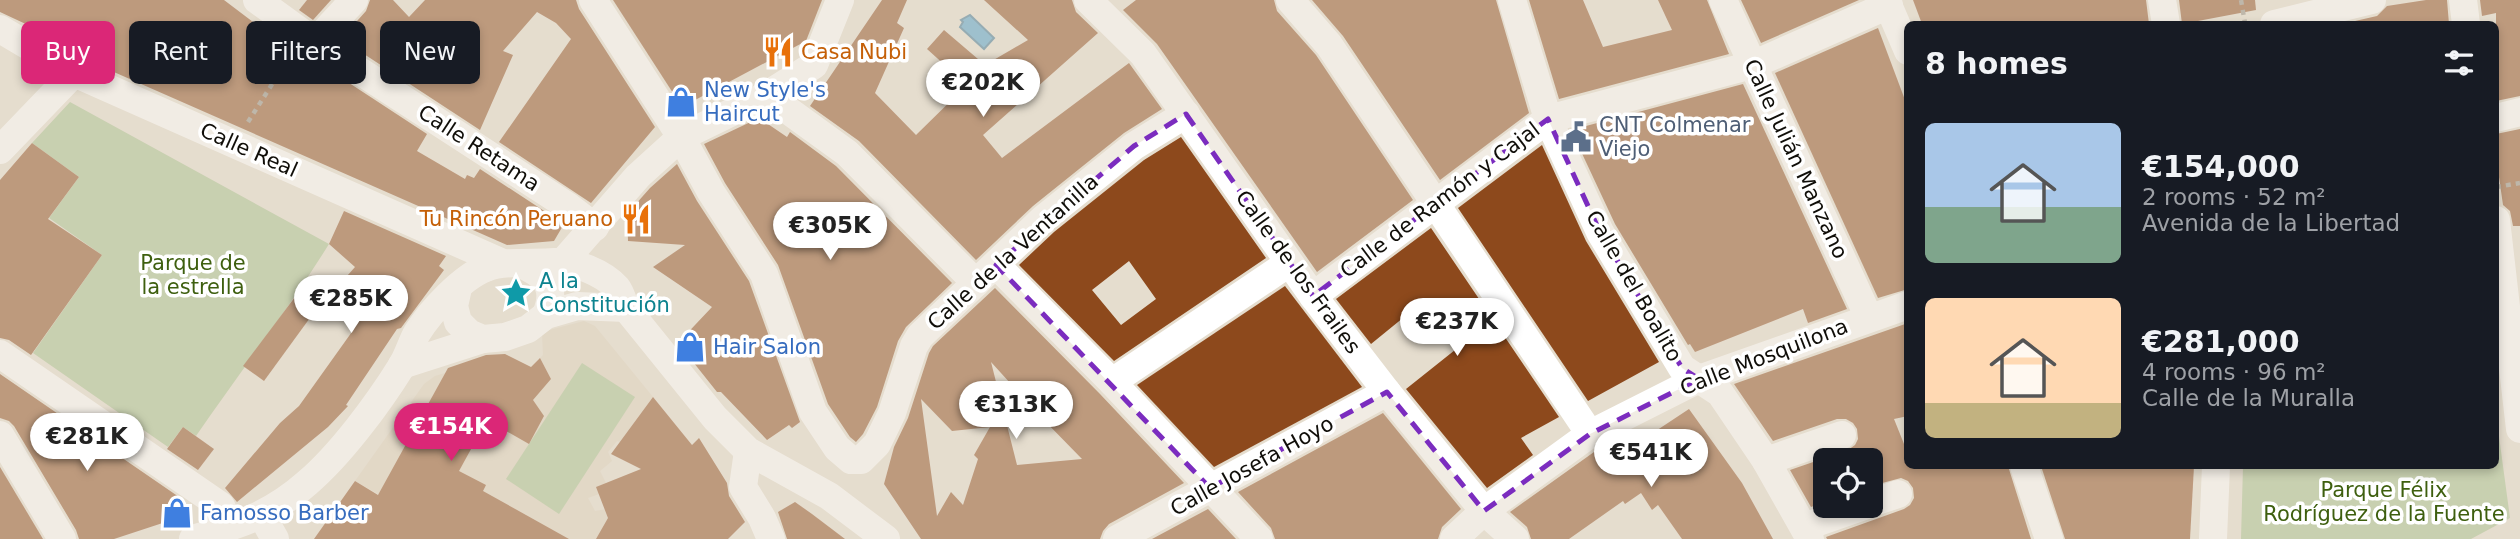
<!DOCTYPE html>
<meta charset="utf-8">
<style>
body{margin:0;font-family:"DejaVu Sans",sans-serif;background:#242831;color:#f1f3f6;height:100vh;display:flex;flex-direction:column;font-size:26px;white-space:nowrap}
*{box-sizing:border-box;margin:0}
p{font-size:23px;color:#9ea1a6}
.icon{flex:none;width:38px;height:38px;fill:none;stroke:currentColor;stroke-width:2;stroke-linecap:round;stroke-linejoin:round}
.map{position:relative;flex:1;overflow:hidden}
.details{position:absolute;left:1904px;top:21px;width:595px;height:448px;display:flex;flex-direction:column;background:#171b24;border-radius:10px;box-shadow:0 4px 10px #0003}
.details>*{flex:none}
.hud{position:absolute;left:21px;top:21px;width:665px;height:63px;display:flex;gap:14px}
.buttons{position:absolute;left:1813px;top:448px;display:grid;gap:14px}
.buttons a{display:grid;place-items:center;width:70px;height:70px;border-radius:10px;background:#171b24;box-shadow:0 4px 10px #0003;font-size:35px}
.price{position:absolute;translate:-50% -60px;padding:0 16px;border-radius:24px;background:#fff;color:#222;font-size:23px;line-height:46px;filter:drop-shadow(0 2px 4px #0008)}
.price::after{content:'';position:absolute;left:50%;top:42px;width:21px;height:16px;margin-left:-10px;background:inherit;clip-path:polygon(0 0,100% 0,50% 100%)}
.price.selected{background:#db2777;color:#fff}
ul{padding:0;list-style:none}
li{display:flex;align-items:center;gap:21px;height:175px;padding:0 21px}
li span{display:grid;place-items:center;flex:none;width:196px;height:140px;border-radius:10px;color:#555}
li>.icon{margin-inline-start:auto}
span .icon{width:84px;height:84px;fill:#fffc;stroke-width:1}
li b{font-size:30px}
h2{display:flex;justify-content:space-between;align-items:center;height:84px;padding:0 21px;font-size:30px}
.tag{padding:0 24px;border-radius:10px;background:#171b24;box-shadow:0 4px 10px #0003;font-size:24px;line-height:63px}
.tag.selected{background:#db2777;color:#fff}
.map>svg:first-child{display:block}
.built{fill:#ddd2bc}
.green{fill:#a5c08c}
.water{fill:#479dcd;stroke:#367292;stroke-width:2}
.building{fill:#8d491c;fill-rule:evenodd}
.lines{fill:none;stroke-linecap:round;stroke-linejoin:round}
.path{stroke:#8f897e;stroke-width:4.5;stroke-dasharray:5 5;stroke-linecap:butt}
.minor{stroke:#fff;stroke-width:28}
.marked{fill:none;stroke:#7b2cbf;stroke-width:5;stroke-dasharray:14 9;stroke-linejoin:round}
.labels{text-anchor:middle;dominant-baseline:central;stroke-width:7;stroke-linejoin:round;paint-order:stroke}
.food-label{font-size:21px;fill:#c56008;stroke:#fff;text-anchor:start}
.shop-label{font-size:21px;fill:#366cbe;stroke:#fff;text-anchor:start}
.service-label{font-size:21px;fill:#4e5e75;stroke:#fff;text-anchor:start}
.street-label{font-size:21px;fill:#100e09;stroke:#fff}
.park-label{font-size:21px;fill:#3e5f0f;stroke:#fff}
.culture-label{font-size:21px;fill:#0d838f;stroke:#fff;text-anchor:start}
</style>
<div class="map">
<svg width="2520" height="539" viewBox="0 0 2520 539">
<rect width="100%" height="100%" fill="#e5ddce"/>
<polygon class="built" points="584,321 595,326 653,397 620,442 617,441 608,452 612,461 600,471 606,483 597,487 599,494 588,498 595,511 613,508 624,539 458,539 355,481 424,384 435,376 448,372 533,400 551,379 540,358 543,355 542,332"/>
<g class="green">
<path d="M70 102 329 244C288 310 240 372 196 436L183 427 168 447 33 353 102 255 49 218 79 177 32 143Z"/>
<polygon points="582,363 635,397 559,514 506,479"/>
<polygon points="2496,414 2510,518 2471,539 2241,539 2243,466 2496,466"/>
</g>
<polygon class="water" points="970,15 994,38 984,49 960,27 963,22 961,20"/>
<g class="building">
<polygon points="0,0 224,0 277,40 279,37 427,134 417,151 465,179 467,175 474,178 480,169 564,224 554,241 507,245 82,58 30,26 0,12"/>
<polygon points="307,0 331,0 313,20 299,10"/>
<polygon points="370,0 393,0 409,17 425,0 576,0 579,9 655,127 591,203 499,142 571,39 556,23 537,12 503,51 513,55 480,130 341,39 366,11"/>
<polygon points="613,0 822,0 806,41 682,107"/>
<polygon points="882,0 907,0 897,23 904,28 875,93 916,135 967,85 927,49 944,30 985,65 1028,40 984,0 1072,0 1076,12 1098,33 983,135 1002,158 1129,63 1162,109 1124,133 1033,206 976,260 859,141 810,106"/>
<polygon points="1136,0 1274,0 1277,11 1316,55 1413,200 1317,272 1157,44 1123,10"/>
<polygon points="1312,0 1496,0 1529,113 1440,180 1343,36"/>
<polygon points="1529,0 1583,0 1603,47 1672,30 1658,0 1707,0 1729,54 1559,99"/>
<polygon points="1741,0 1859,0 1761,43"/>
<polygon points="1913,0 2146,0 2149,24 1922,24"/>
<polygon points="2179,0 2255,0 2256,10 2182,24"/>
<polygon points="2426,0 2447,0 2449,24 2342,24 2377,16 2387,6"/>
<polygon points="2480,0 2520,0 2520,96 2496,101 2496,13 2482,16"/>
<polygon points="1878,28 1908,108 1908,289 1878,298 1775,73"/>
<polygon points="1743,84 1847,309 1808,323 1803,309 1695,352 1690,344 1688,345 1615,224 1571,130"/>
<polygon points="759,118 787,137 790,132 836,166 952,283 906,327 898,341 877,407 863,434 856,442 850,437 828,404 778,265 725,183 704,144"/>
<polygon points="2520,129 2520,226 2513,226 2510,211 2503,205 2496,156 2496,134"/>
<path d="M1181 137 1266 258 1114 361 1019 265 1054 232 1144 160ZM1129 261 1156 299 1121 325 1092 290Z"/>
<polygon points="32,143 79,177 48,219 102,255 31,355 9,340 0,338 0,180"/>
<polygon points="1542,145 1586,241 1659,362 1588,401 1458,208"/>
<polygon points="677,164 697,201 749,281 800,422 792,428 789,425 767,440 721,392 717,392 678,343 712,307 653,267 685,245 628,241 627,214 650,188"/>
<polygon points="344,211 446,256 439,266 444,270 401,328 397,329 346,405 348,406 328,427 237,502 225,488 280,423 299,406 354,329 324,302 355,267 329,244"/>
<polygon points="1431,228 1559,417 1521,438 1533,455 1487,488 1406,389 1460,346 1425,300 1371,344 1336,299"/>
<polygon points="304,285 323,300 264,381 243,366"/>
<polygon points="1285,286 1362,387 1214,467 1137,385"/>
<path d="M995 288 1100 394 1184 483 1109 524 1103 531 1100 539H921L884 484 894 447 908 418 929 353 933 346ZM991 362 1039 415 1082 459 1017 465ZM921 399 952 431 990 427 974 455 978 459 963 505 951 492 937 516Z"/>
<polygon points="1908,323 1908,416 1894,419 1908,454 1908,466 2008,466 2031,539 1827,539 1826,537 1904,509 1910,505 1914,498 1913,488 1908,481 1901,478 1871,486 1871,460 1825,460 1825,502 1811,507 1790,470 1848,450 1855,445 1858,439 1857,429 1853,423 1846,419 1837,419 1773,441 1734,384"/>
<polygon points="505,354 531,367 540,358 551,379 533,400 544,416 529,444 487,420 459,471 486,485 483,491 569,539 314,539 355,481 378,495 448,368 486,355"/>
<polygon points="0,374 179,497 176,501 190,514 114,539 79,539 76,530 14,426 9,421 0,418"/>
<polygon points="653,397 692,445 699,438 727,483 729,496 745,522 728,539 596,539 608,518 596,487 641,469 611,454"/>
<polygon points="1689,409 1742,483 1773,539 1682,539 1658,505 1652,510 1641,493 1625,504 1623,501 1569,539 1531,539 1527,527 1510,512 1594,452 1618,456"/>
<polygon points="1383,413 1461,509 1442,527 1438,539 1275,539 1271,528 1238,492"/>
<polygon points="183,427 214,449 198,470 167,449"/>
<polygon points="2041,466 2194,466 2190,539 2065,539"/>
<polygon points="0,467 43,539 0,539"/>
<polygon points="795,502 812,514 845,539 787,539 778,512"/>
<polygon points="1208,509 1236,539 1152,539"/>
</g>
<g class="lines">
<g class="path">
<polyline points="2241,0 2245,23"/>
<polyline points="248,122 290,56"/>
<polyline points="2496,187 2520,183"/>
</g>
<g class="minor">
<polyline points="257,0 315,42 569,207 595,227"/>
<polyline points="593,0 681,137 711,192 764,274 813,412 837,448 851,460 861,460 877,444 892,413 914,346 920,336 1043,219 1134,146 1186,114"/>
<polyline points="1088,0 1143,54 1313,296 1387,392 1484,511 1515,539"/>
<polyline points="1290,0 1329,45 1590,434"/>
<polyline points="1512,0 1548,119 1600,232 1682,368 1720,393 1766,461 1810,539"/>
<polyline points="1723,0 1869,318"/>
<polyline points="1886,0 1908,51"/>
<polyline points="2162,0 2166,24"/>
<polyline points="2463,0 2466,24"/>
<polyline points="2274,24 2372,0"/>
<polyline points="0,29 74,73 503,263"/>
<polyline points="315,42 354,0"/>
<polyline points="767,95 847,153 976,283"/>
<polyline points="2496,118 2520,112"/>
<polyline points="0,150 74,73"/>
<polyline points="2496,220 2520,429"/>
<polyline points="563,262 638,176 681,137 767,95 814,65 840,0"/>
<path d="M521 264C547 276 557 287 546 315"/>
<polyline points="996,265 1112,382 1259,539"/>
<polyline points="458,288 454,306 458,322 469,333 483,339 505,337 528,329 546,315 577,306 626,308"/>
<polyline points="1313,296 1548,119 1752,65 1889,5"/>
<polyline points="0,354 221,506 230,527"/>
<polyline points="402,365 483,339"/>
<polyline points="1112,382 1289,263"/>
<polyline points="0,435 62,539"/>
<polyline points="748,451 743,487 762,518 771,539"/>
<polyline points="1766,461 1842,435"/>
<polyline points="2024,466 2049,539"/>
<polyline points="1871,503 1898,494"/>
<polyline points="262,516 275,539"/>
<polyline points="1804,527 1864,506"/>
<path d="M193 539C238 525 271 515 307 483 340 455 378 404 401 367 408 356 411 344 417 333 431 311 462 277 486 268 504 260 534 264 555 262 574 261 604 273 617 288 621 293 623 302 626 308L715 418 748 451 829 496 886 539"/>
<polyline points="1117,539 1387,392"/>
<polyline points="1454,539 1484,511 1590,434 1699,379 1908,305"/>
<polyline points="2213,539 2216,466"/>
</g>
</g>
<path d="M0 0H2520V539H0ZM1186 114 1313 296 1548 119 1600 232 1682 368 1699 379 1590 434 1484 511 1387 392 1210 488 996 265 1134 146Z" fill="#e5ddce" fill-opacity=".55" fill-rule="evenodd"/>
<path class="marked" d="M1186 114 1313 296 1548 119 1600 232 1682 368 1699 379 1590 434 1484 511 1387 392 1210 488 996 265 1134 146Z"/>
<defs>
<g id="restaurant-bare" transform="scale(2.415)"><path d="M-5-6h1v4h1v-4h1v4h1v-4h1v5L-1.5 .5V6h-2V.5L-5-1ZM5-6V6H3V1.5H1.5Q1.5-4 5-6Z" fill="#e8710a" stroke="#fff" stroke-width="2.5" paint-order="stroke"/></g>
<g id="shop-bare" transform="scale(2.415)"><path d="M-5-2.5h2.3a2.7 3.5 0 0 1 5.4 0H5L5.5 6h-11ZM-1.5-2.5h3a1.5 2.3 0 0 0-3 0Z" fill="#3f7fe0" stroke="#fff" stroke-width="2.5" paint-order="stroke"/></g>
<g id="civic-bare" transform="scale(2.415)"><path d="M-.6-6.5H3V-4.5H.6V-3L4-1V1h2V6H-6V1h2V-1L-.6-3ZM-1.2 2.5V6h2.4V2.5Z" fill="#5c6f8a" stroke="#fff" stroke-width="2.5" paint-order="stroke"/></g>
<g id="sight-bare" transform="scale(2.415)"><path d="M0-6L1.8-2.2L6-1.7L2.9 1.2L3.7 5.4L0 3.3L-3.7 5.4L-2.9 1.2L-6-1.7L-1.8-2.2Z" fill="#0f9aa8" stroke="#fff" stroke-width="2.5" paint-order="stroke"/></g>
</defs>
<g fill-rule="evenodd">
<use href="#restaurant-bare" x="778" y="52"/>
<use href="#shop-bare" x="681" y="102"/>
<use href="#civic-bare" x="1576" y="137"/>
<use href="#restaurant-bare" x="636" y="219"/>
<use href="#sight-bare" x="516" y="293"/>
<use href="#shop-bare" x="690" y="347"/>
<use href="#shop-bare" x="177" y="513"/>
</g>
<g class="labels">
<g class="food-label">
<text x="801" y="52">Casa Nubi</text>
<text x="613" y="219" text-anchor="end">Tu Rincón Peruano</text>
</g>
<g class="shop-label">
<text x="704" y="90">New Style's<tspan x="704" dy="24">Haircut</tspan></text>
<text x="713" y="347">Hair Salon</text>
<text x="200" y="513">Famosso Barber</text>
</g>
<g class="service-label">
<text x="1599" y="125">CNT Colmenar<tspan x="1599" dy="24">Viejo</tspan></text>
</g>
<g class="street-label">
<text transform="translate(479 148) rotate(33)">Calle Retama</text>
<text transform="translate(249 150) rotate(24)">Calle Real</text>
<text transform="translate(1796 159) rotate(65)">Calle Julián Manzano</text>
<text transform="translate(1440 200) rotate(-37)">Calle de Ramón y Cajal</text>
<text transform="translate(1013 252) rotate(-42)">Calle de la Ventanilla</text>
<text transform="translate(1298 272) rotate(54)">Calle de los Frailes</text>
<text transform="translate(1634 286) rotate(60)">Calle del Boalito</text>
<text transform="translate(1764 357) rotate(-21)">Calle Mosquilona</text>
<text transform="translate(1252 466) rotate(-29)">Calle Josefa Hoyo</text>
</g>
<g class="park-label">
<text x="193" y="263">Parque de<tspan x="193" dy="24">la estrella</tspan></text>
<text x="2384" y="490">Parque Félix<tspan x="2384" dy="24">Rodríguez de la Fuente</tspan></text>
</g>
<g class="culture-label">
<text x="539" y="281">A la<tspan x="539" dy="24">Constitución</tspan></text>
</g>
</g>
</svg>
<div class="buttons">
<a><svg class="icon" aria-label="locate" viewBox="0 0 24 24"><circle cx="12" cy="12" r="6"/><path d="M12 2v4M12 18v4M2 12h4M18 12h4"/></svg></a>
</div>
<b class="price" style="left:983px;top:119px">€202K</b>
<b class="price" style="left:830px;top:262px">€305K</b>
<b class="price" style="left:351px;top:335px">€285K</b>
<b class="price" style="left:1457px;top:358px">€237K</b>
<b class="price" style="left:1016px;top:441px">€313K</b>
<b class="price selected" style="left:451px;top:463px">€154K</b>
<b class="price" style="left:87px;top:473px">€281K</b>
<b class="price" style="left:1651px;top:489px">€541K</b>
<div class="hud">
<a class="tag selected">Buy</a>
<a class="tag">Rent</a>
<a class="tag">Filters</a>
<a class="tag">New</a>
</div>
<section class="details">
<h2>8 homes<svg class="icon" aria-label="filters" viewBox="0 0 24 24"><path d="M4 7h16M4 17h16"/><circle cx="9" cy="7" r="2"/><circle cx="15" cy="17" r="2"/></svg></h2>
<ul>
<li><span style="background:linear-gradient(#a9c7e8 60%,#7fa58c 0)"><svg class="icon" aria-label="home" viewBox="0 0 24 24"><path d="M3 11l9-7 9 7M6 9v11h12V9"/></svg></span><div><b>€154,000</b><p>2 rooms · 52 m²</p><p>Avenida de la Libertad</p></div></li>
<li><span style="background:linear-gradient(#ffd9b3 75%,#c2b280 0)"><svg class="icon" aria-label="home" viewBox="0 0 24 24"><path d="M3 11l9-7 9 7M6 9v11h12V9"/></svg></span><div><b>€281,000</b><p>4 rooms · 96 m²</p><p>Calle de la Muralla</p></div></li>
</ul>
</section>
</div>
